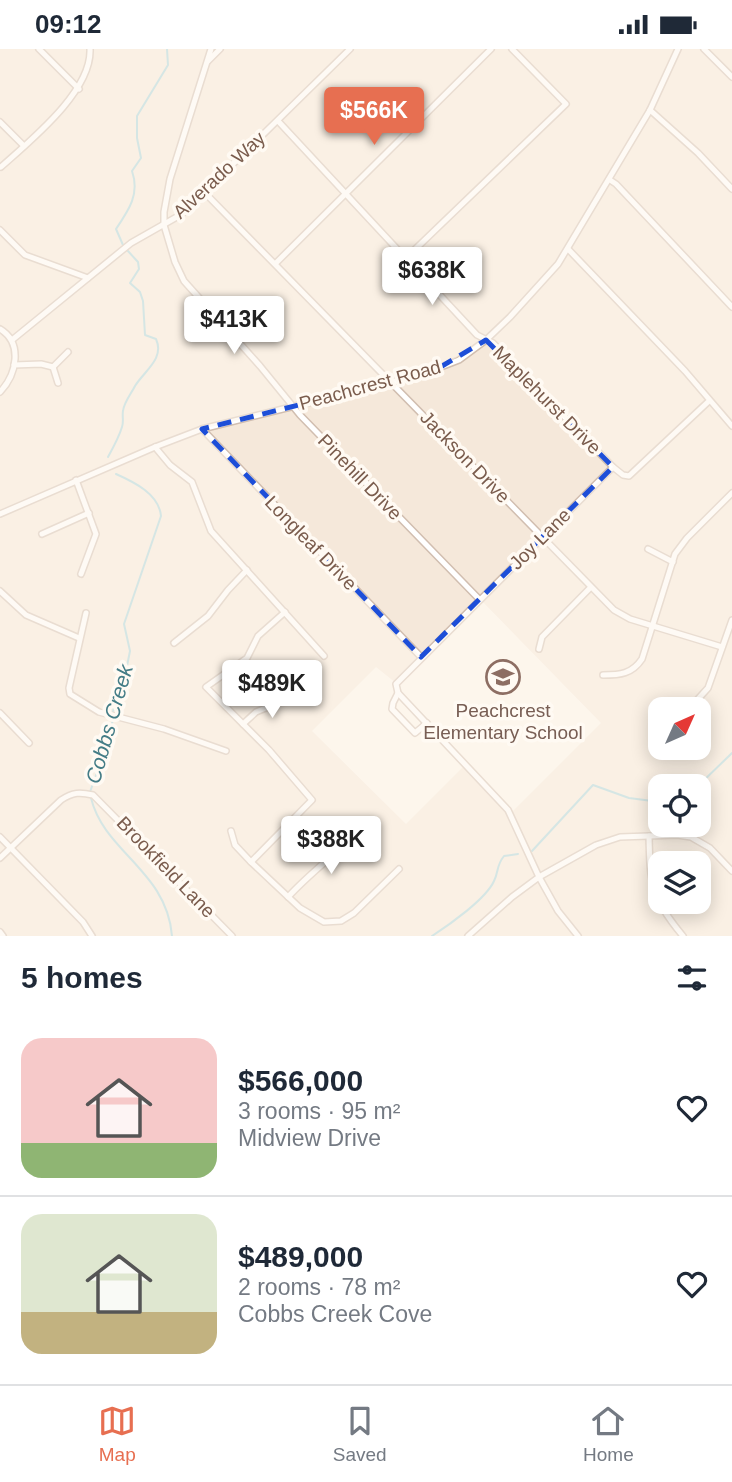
<!DOCTYPE html>
<meta charset="utf-8">
<style>
body{margin:0;font-family:Arial,sans-serif;background:#f2f2f3;color:#1f2937;height:100vh;display:flex;flex-direction:column;font-size:26px;white-space:nowrap}
*{box-sizing:border-box;margin:0}
p{font-size:23px;color:#747a83}
.icon{flex:none;width:38px;height:38px;fill:none;stroke:currentColor;stroke-width:2;stroke-linecap:round;stroke-linejoin:round}
.map{position:relative;height:887px;overflow:hidden}
.panel{display:flex;flex-direction:column;background:#fff;flex:1}
.panel>*{flex:none}
.needle{width:46px;rotate:45deg}
.tools{position:absolute;left:648px;top:648px;display:grid;gap:14px}
.tools a{display:grid;place-items:center;width:63px;height:63px;border-radius:14px;background:#fff;box-shadow:0 4px 18px #0003;font-size:35px}
.price{position:absolute;translate:-50% -60px;padding:0 16px;border-radius:7px;background:#fff;color:#222;font-size:23px;line-height:46px;filter:drop-shadow(0 2px 4px #0008)}
.price::after{content:'';position:absolute;left:50%;top:42px;width:21px;height:16px;margin-left:-10px;background:inherit;clip-path:polygon(0 0,100% 0,50% 100%)}
.price.current{background:#e76f51;color:#fff}
ul{padding:0;list-style:none}
li{display:flex;align-items:center;gap:21px;height:175px;padding:0 21px}
li+li{border-top:2px solid #e0e1e3}
li span{display:grid;place-items:center;flex:none;width:196px;height:140px;border-radius:21px;color:#555}
li>.icon{margin-inline-start:auto}
span .icon{width:84px;height:84px;fill:#fffc;stroke-width:1}
li b{font-size:30px}
h2{display:flex;justify-content:space-between;align-items:center;height:84px;padding:0 21px;font-size:30px}
.status{display:flex;justify-content:space-between;align-items:center;height:49px;padding:0 35px;background:#fff;direction:ltr}
.status svg{height:19px;fill:currentColor}
.tab-bar{display:flex;justify-content:space-around;align-items:center;height:98px;border-top:2px solid #e0e1e3;background:#fff;font-size:19px;color:#747a83}
.tab-bar a{display:grid;justify-items:center;gap:4px}
.tab-bar .current{color:#e76f51}
.map>svg:first-child{display:block}
.residential{fill:#f5e8da;fill-rule:evenodd}
.lines{fill:none;stroke-linecap:round;stroke-linejoin:round}
.stream{stroke:#a5d3da;stroke-width:2}
.minor-casing{stroke:#d1beb0;stroke-width:8}
.minor{stroke:#fff;stroke-width:5}
.marked{fill:none;stroke:#1d4ed8;stroke-width:5;stroke-dasharray:14 9;stroke-linejoin:round}
.labels{text-anchor:middle;dominant-baseline:central;stroke-width:7;stroke-linejoin:round;paint-order:stroke}
.street-label{font-size:19px;fill:#7a5c4d;stroke:#fffaf3}
.education-label{font-size:19px;fill:#785e54;stroke:#fffaf3}
.water-label{font-size:21px;font-style:italic;fill:#437c86;stroke:#fffaf3}
</style>
<div class="status"><b>09:12</b><svg viewBox="0 0 49 12"><path d="M0 12V9h3v3zM5 12V6h3v6zM10 12V3h3v9zM15 12V0h3v12zM26 1h20v11H26zM47 4h2v5h-2z"/></svg></div>
<div class="map">
<svg width="732" height="887" viewBox="0 0 732 887">
<rect width="100%" height="100%" fill="#fdf6ec"/>
<path class="residential" d="M0 0H732V887H0ZM481 551 601 674 513 762 464 717 406 775 312 682 376 618 396 634ZM660 660H698V698H660ZM660 737H698V775H660ZM660 814H698V852H660Z"/>
<g class="lines">
<g class="stream">
<path d="M123 196 116 180C129 161 140 145 132 122L141 109 137 89V67L168 16 167 0"/>
<path d="M108 408C113 399 119 388 122 378 124 373 122 367 123 362 124 353 131 345 135 337 144 322 165 310 156 290L145 286 143 252 140 243 130 234 139 220 138 213 127 201"/>
<path d="M113 663 118 633 127 617 130 602 124 575 161 467C159 445 134 433 116 425"/>
<polyline points="698,737 732,704"/>
<polyline points="90,743 110,687 113,669"/>
<path d="M91 749C104 803 167 822 172 887"/>
<polyline points="532,802 593,736 629,749 660,753"/>
<path d="M432 887C449 876 486 850 494 832 499 822 496 817 504 807L518 805"/>
</g>
<g class="minor-casing">
<g id="minor">
<polyline points="39,0 79,40"/>
<polyline points="211,0 170,130 164,163 164,176 175,213 184,232 260,317 300,366 479,550"/>
<polyline points="704,0 732,28"/>
<polyline points="208,12 220,0"/>
<polyline points="650,61 698,104 732,140"/>
<polyline points="278,72 477,286 493,294 613,418"/>
<polyline points="0,73 24,97"/>
<path d="M1 118C31 91 92 42 90 0"/>
<polyline points="610,131 616,135 732,258"/>
<polyline points="205,144 614,561 630,570 722,598"/>
<polyline points="0,181 25,206 88,229"/>
<polyline points="568,200 685,322 732,377"/>
<polyline points="405,210 566,55 512,0"/>
<polyline points="276,214 491,0"/>
<path d="M0 280C23 294 17 325 0 343"/>
<polyline points="12,291 131,194 182,165 350,0"/>
<polyline points="14,316 41,315 53,318 58,334"/>
<polyline points="53,318 68,303"/>
<polyline points="202,380 421,608"/>
<polyline points="155,398 170,416 192,433 211,482 324,607"/>
<polyline points="76,431 96,485 81,525"/>
<polyline points="0,465 155,398 202,380 420,326 459,311 486,291 510,268 558,215 650,61 678,0"/>
<polyline points="42,485 89,464"/>
<polyline points="648,500 673,513"/>
<polyline points="0,542 26,566 79,589"/>
<polyline points="86,564 69,639 70,645 99,663 164,680 226,702"/>
<polyline points="174,594 208,567 228,541 247,521"/>
<polyline points="539,600 542,588 591,538"/>
<path d="M603 626C620 626 632 625 642 610L675 505 687 489 732 444"/>
<polyline points="398,644 393,654 392,660 415,684 427,674"/>
<polyline points="689,660 708,639 732,571"/>
<polyline points="0,664 29,694"/>
<polyline points="243,675 256,663 290,649"/>
<polyline points="231,782 235,796 251,813 300,859 324,873 341,872 354,864 399,820"/>
<path d="M649 787C650 835 651 849 683 887"/>
<polyline points="0,788 83,873 92,887"/>
<path d="M0 809 61 751C73 743 80 743 93 746L232 887"/>
<polyline points="251,813 312,751 269,701 206,638 247,609 258,587 285,563"/>
<path d="M288 848C308 826 332 808 354 787"/>
<polyline points="0,883 3,887"/>
<polyline points="468,887 512,848 539,828 596,796 620,788 677,786 691,788 710,799 732,822"/>
<polyline points="578,887 558,862 539,828 508,761 398,644 396,635 613,418 623,426 629,427 709,352"/>
</g>
</g>
<use href="#minor" class="minor"/>
</g>
<path d="M0 0H732V887H0ZM486 291 613 418 421 608 202 380 432 323Z" fill="#fdf6ec" fill-opacity=".55" fill-rule="evenodd"/>
<path class="marked" d="M486 291 613 418 421 608 202 380 432 323Z"/>
<defs>
<g id="school-ring" transform="scale(1.75)"><circle r="9.5" fill="#fffaf3" stroke="#8d6e63" stroke-width="1.5"/><path d="M0-5L7-2L0 1L-7-2ZM-4 1L0 2.5L4 1V4Q0 6-4 4Z" fill="#8d6e63"/></g>
</defs>
<g fill-rule="evenodd">
<use href="#school-ring" x="503" y="628"/>
</g>
<g class="labels">
<g class="street-label">
<text transform="translate(219 126) rotate(-43)">Alverado Way</text>
<text transform="translate(370 336) rotate(-15)">Peachcrest Road</text>
<text transform="translate(547 351) rotate(45)">Maplehurst Drive</text>
<text transform="translate(465 408) rotate(46)">Jackson Drive</text>
<text transform="translate(360 428) rotate(46)">Pinehill Drive</text>
<text transform="translate(540 490) rotate(-45)">Joy Lane</text>
<text transform="translate(311 494) rotate(46)">Longleaf Drive</text>
<text transform="translate(166 818) rotate(46)">Brookfield Lane</text>
</g>
<g class="education-label">
<text x="503" y="661">Peachcrest<tspan x="503" dy="22">Elementary School</tspan></text>
</g>
<g class="water-label">
<text transform="translate(109 675) rotate(-74)">Cobbs Creek</text>
</g>
</g>
</svg>
<div class="tools">
<a><svg class="needle" viewBox="-14 -14 28 28"><path d="M0-13l5 13h-10z" fill="#e53935"/><path d="M0 13l5-13h-10z" fill="#747a83"/></svg></a>
<a><svg class="icon" aria-label="locate" viewBox="0 0 24 24"><circle cx="12" cy="12" r="6"/><path d="M12 2v4M12 18v4M2 12h4M18 12h4"/></svg></a>
<a><svg class="icon" aria-label="layers" viewBox="0 0 24 24"><path d="M12 4l9 5-9 5-9-5zM3 14l9 5 9-5"/></svg></a>
</div>
<b class="price current" style="left:374px;top:98px">$566K</b>
<b class="price" style="left:432px;top:258px">$638K</b>
<b class="price" style="left:234px;top:307px">$413K</b>
<b class="price" style="left:272px;top:671px">$489K</b>
<b class="price" style="left:331px;top:827px">$388K</b>
</div>
<section class="panel">
<h2>5 homes<svg class="icon" aria-label="filters" viewBox="0 0 24 24"><path d="M4 7h16M4 17h16"/><circle cx="9" cy="7" r="2"/><circle cx="15" cy="17" r="2"/></svg></h2>
<ul>
<li><span style="background:linear-gradient(#f6c9c9 75%,#8fb573 0)"><svg class="icon" aria-label="home" viewBox="0 0 24 24"><path d="M3 11l9-7 9 7M6 9v11h12V9"/></svg></span><div><b>$566,000</b><p>3 rooms · 95 m²</p><p>Midview Drive</p></div><svg class="icon" aria-label="heart" viewBox="0 0 24 24"><path d="M12 20l-8-8c-3-5 5-10 8-4 3-6 11-1 8 4z"/></svg></li>
<li><span style="background:linear-gradient(#dfe7d0 70%,#c2b280 0)"><svg class="icon" aria-label="home" viewBox="0 0 24 24"><path d="M3 11l9-7 9 7M6 9v11h12V9"/></svg></span><div><b>$489,000</b><p>2 rooms · 78 m²</p><p>Cobbs Creek Cove</p></div><svg class="icon" aria-label="heart" viewBox="0 0 24 24"><path d="M12 20l-8-8c-3-5 5-10 8-4 3-6 11-1 8 4z"/></svg></li>
</ul>
</section>
<nav class="tab-bar">
<a class="current"><svg class="icon" aria-label="map" viewBox="0 0 24 24"><path d="M3 6l6-2 6 2 6-2v14l-6 2-6-2-6 2zM9 4v14M15 6v14"/></svg>Map</a>
<a><svg class="icon" aria-label="saved" viewBox="0 0 24 24"><path d="M7 4h10v16l-5-4-5 4z"/></svg>Saved</a>
<a><svg class="icon" aria-label="home" viewBox="0 0 24 24"><path d="M3 11l9-7 9 7M6 9v11h12V9"/></svg>Home</a>
</nav>
